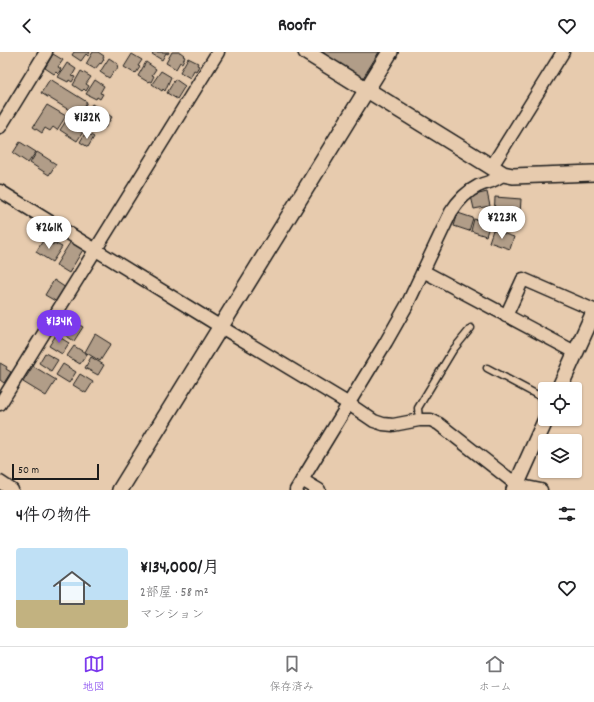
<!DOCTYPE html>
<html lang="ja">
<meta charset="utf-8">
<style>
body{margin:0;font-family:Dekko,"Klee One",sans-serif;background:#f6f6f6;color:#202124;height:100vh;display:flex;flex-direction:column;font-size:15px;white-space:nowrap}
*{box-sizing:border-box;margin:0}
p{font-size:13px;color:#757577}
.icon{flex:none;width:22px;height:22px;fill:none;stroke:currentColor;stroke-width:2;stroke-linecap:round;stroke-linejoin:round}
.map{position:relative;height:438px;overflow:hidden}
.drawer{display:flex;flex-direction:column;background:#fff;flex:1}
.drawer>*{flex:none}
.tools{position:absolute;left:538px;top:330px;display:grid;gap:8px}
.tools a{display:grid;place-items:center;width:44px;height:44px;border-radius:4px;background:#fff;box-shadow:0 1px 3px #0004;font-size:20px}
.scale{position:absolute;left:12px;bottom:10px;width:87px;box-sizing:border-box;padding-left:4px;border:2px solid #1c1c1c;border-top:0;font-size:11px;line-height:14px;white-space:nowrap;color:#1c1c1c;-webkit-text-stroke:3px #e7cbae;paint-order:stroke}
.price{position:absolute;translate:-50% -34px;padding:0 9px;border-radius:14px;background:#fff;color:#222;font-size:13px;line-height:26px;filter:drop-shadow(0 1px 2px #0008)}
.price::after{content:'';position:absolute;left:50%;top:24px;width:12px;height:9px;margin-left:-6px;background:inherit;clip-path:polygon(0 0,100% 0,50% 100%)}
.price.active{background:#7c3aed;color:#fff}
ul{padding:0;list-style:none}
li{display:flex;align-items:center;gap:12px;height:100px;padding:0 16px}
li+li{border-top:1px solid #e0e0e0}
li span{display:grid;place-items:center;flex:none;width:112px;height:80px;border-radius:4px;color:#555}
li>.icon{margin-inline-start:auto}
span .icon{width:48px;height:48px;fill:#fffc;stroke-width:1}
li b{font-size:17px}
h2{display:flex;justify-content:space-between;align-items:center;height:48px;padding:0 16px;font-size:17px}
header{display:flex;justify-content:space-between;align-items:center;height:52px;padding:0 16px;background:#fff;font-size:18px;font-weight:800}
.menu{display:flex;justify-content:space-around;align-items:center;height:56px;border-top:1px solid #e0e0e0;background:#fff;font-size:11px;color:#757577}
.menu a{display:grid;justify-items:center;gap:2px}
.menu .active{color:#7c3aed}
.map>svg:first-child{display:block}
.building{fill:#b19d88;stroke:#1c1c1c}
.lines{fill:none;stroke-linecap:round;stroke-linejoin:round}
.service-casing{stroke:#1c1c1c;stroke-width:9}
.minor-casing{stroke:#1c1c1c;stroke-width:15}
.tertiary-casing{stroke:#1c1c1c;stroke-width:18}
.service{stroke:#e7cbae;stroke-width:6}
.minor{stroke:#e7cbae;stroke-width:12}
.tertiary{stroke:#e7cbae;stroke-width:15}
</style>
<header><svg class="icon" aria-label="back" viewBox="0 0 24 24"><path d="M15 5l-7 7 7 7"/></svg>Roofr<svg class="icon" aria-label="heart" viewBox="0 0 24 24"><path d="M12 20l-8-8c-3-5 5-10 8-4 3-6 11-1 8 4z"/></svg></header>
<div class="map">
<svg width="594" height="438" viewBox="0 0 594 438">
<rect width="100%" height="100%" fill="#e7cbae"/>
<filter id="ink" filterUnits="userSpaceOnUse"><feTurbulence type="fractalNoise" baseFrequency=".025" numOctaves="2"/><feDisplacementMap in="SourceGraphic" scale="8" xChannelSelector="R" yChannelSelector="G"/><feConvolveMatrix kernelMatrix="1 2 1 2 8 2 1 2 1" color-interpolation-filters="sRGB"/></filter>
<g filter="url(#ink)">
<g class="building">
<polygon points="74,0 90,0 88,4 86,2 81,9 72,3"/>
<polygon points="93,0 98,0 104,4 103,6 104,7 101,12 100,11 95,17 86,12"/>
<polygon points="153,0 169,0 168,2 166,1 162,8 152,2"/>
<polygon points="172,0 180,0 184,3 183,4 185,5 182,11 180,10 176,17 166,11"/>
<polygon points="319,0 379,0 363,26"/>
<polygon points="53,2 63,8 58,15 61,17 58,22 56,20 54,22 45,16"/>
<polygon points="132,2 142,8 138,14 140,15 136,21 135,20 134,21 124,15"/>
<polygon points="109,6 118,12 117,14 118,15 115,20 114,19 109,26 100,20"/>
<polygon points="188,6 198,11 197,13 199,14 196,19 194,18 190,26 180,20"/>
<polygon points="146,10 156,17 152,23 154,24 151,30 149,29 148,30 138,24"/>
<polygon points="67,11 76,17 72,24 75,25 72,30 69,28 68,30 58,25"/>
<polygon points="81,19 91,25 86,32 89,34 86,39 84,37 82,39 73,33"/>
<polygon points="161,19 171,25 165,39 163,37 162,39 152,32"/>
<polygon points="50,27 87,50 79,64 41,41"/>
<polygon points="175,27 185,34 177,47 167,41"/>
<polygon points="95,28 104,34 100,41 103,42 100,47 97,45 96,47 86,42"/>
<polygon points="92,52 112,65 105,76 85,64"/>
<polygon points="47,53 66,64 57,78 53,75 50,79 45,76 42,81 33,75"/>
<polygon points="68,66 85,77 77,89 60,78"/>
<polygon points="87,81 94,85 88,95 80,90 84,83 86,83"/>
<polygon points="20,90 36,100 28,111 13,101"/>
<polygon points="37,100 56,112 49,123 30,111"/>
<polygon points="487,140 490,154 474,157 471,144"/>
<polygon points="495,145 521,147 520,163 504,162 504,166 494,166"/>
<polygon points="458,161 473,166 469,179 454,174"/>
<polygon points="474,167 490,171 486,184 471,179"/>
<polygon points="493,178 514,185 510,197 489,190"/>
<polygon points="44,187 53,193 54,191 62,195 52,210 36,200"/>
<polygon points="71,189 84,196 69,221 56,213"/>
<polygon points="54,228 66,236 57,250 45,243"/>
<polygon points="64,264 83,275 74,289 56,277"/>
<polygon points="95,282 111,292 100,309 85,300"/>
<polygon points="56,283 69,291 62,302 49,294"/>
<polygon points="74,294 87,302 80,312 67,304"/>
<polygon points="45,301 58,308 51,319 39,311"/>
<polygon points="91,305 104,313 98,323 85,316"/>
<polygon points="0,311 7,315 6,317 11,320 4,331 0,328"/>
<polygon points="63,312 76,320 69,331 56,323"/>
<polygon points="33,314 56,328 46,344 23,330"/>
<polygon points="80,322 93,330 86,341 73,333"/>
</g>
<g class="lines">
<g class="service-casing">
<g id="service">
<polyline points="487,316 545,347"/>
<polyline points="419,368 418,356 453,298 471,276"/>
</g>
</g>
<g class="minor-casing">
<g id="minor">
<polyline points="0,75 46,0"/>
<polyline points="492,114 563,0"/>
<polyline points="0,139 221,275 349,352 374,369 383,372 393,373 419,368 431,368 439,372 517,433 541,438"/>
<polyline points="423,219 575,300"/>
<polyline points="506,264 523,227 594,258"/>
<polyline points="0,352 218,0"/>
<polyline points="302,428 319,438"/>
<polyline points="0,430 12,438"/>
<path d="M296 438 386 290 407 253 451 160C458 149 466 140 478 134 489 129 493 131 503 122"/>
</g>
</g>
<g class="tertiary-casing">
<g id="tertiary">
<polyline points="306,0 503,122 513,124 594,121"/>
<polyline points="559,337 594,260"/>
<polyline points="120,438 390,0"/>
<polyline points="514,438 546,367"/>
</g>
</g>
<use href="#service" class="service"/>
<use href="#minor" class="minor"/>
<use href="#tertiary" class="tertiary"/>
</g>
</g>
</svg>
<div class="tools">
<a><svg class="icon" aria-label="locate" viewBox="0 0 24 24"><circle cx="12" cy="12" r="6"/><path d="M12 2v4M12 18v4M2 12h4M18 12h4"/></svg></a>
<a><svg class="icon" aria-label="layers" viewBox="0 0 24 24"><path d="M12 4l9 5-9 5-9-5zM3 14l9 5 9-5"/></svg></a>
</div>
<div class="scale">50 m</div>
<b class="price" style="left:87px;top:88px">¥132K</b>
<b class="price" style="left:502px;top:188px">¥223K</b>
<b class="price" style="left:49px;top:198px">¥261K</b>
<b class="price active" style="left:59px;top:292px">¥134K</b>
</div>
<section class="drawer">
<h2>4件の物件<svg class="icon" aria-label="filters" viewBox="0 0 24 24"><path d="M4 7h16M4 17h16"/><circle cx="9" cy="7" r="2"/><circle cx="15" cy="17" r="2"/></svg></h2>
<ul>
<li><span style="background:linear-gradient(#bfe0f5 65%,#c2b280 0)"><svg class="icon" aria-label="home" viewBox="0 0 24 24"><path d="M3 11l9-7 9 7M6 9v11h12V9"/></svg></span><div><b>¥134,000/月</b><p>2部屋 · 58 m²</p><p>マンション</p></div><svg class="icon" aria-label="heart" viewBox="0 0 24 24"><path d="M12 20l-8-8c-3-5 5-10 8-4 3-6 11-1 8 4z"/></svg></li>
</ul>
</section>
<nav class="menu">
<a class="active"><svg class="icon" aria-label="map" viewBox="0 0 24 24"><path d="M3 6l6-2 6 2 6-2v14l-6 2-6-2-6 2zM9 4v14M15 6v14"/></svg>地図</a>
<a><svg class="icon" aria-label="saved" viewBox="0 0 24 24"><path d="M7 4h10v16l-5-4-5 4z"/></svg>保存済み</a>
<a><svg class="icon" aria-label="home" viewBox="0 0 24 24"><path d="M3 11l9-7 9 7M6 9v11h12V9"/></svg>ホーム</a>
</nav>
